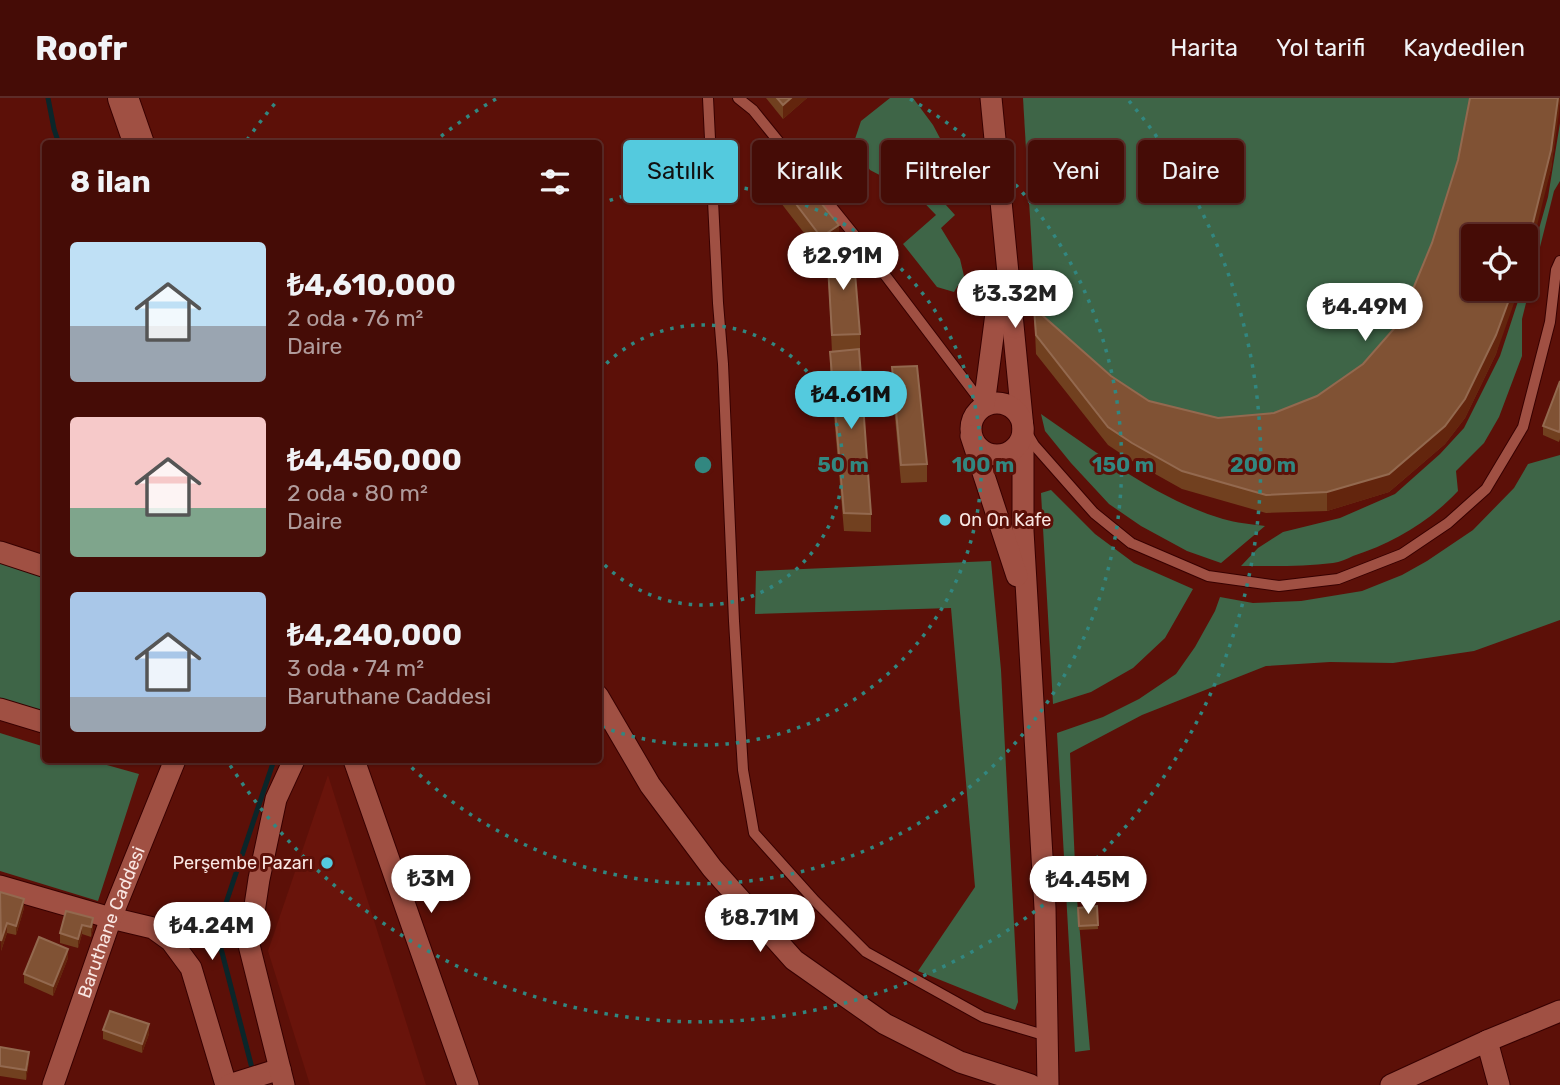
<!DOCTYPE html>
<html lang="tr">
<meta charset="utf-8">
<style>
body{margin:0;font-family:Rubik,sans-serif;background:#4c1510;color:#f1f3f6;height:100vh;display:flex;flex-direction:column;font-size:26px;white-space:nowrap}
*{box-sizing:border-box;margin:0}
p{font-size:23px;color:#b09b9b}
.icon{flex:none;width:38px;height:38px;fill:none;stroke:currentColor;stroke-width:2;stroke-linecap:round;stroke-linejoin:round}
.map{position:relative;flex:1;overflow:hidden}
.details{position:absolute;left:42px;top:42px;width:560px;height:623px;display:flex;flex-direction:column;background:#450c06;border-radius:7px;box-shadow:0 2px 5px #0004,0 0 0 2px #5d2c28}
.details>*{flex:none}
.banner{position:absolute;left:623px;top:42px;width:665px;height:63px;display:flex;gap:14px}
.controls{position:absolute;left:1461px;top:126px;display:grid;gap:14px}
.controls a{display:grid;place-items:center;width:77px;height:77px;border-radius:7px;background:#450c06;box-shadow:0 2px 5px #0004,0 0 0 2px #5d2c28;font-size:35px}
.price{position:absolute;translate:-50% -60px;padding:0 16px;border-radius:24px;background:#fff;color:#222;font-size:23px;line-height:46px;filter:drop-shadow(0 2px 4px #0008)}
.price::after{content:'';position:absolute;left:50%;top:42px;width:21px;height:16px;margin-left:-10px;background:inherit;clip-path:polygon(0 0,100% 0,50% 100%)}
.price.selected{background:#54cade;color:#111}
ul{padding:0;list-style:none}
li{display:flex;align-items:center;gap:21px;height:175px;padding:0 28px}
li span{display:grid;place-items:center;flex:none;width:196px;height:140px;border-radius:7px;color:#555}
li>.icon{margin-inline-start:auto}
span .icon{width:84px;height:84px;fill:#fffc;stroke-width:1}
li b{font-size:30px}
h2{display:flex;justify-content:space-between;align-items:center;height:84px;padding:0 28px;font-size:30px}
.tag{padding:0 24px;border-radius:7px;background:#450c06;box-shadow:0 2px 5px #0004,0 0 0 2px #5d2c28;font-size:24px;line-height:63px}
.tag.selected{background:#54cade;color:#111}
header{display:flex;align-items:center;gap:42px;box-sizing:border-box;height:98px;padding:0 35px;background:#450c06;border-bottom:2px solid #5d2c28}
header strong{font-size:33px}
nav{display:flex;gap:38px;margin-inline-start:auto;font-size:24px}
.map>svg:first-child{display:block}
.built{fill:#69140b}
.green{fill:#3e6547}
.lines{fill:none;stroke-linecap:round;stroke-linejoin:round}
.stream{stroke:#0b262a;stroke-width:5}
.service-casing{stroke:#370000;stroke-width:12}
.minor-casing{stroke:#370000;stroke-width:23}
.secondary-casing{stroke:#370000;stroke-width:32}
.service{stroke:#a05043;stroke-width:10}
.minor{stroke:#a05043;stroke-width:21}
.secondary{stroke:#a05043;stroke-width:30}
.wall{fill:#71401f}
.shaded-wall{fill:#63250d}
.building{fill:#805234;stroke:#93694f;stroke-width:2}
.ring{fill:none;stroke:#328780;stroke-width:3.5;stroke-dasharray:3.5 7}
.poi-dot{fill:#54cade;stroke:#5c1008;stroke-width:2.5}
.labels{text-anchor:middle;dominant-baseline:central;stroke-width:6;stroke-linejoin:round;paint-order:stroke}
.poi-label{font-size:18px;fill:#fae7e3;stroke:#5c1008;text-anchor:start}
.street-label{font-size:18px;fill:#fae7e3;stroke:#5c1008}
.centre{fill:#328780;stroke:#5c1008;stroke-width:3.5}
.ring-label{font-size:21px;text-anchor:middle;font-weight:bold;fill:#328780;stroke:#5c1008;stroke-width:6;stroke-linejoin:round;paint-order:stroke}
</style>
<header>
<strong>Roofr</strong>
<nav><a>Harita</a><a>Yol tarifi</a><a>Kaydedilen</a></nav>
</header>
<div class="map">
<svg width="1560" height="987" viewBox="0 0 1560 987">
<rect width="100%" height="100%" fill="#5c1008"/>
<polygon class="built" points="328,677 426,987 310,987 268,853"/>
<g class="green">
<polygon points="890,0 913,0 933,27 942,44 941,69 926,85 955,117 941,130 960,161 964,178 954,194 937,189 903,146 936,117 906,86 891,83 870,72 853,47 861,23"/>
<polygon points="1023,0 1472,0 1456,80 1397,243 1273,331 1150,320 1036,221"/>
<path d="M1560 25V83L1554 93 1522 221V258L1499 319 1484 345 1456 373 1458 393C1429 424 1393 445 1353 458 1347 461 1340 464 1333 465 1303 469 1271 468 1241 468L1258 450 1283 434 1340 420 1395 396 1440 356 1464 330 1500 258 1522 191H1526V177L1548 99Z"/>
<path d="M1041 316C1098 355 1156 401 1223 421 1236 425 1251 426 1265 428L1221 465 1187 453 1141 428 1109 406 1071 365 1045 333Z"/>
<polygon points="1560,357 1560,522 1474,553 1393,565 1330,564 1266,568 1142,617 1070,655 1076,789 1090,952 1075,954 1057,635 1103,619 1139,601 1176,576 1195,549 1215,513 1220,499 1253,505 1301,503 1362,493 1402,477 1427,463 1473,432 1514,390 1528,366"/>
<polygon points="1051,392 1095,436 1134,465 1193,491 1165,540 1133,570 1091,594 1053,606 1041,395"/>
<polygon points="0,455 45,471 45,625 0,611"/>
<polygon points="991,463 1001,572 1018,904 1015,912 918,873 975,789 951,510 755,516 756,473"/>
<polygon points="0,635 45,649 46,662 89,662 139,676 98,803 0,773"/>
</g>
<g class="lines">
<g class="stream">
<polyline points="48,0 54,31 59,46"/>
<polyline points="253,974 218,839 226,805 274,662"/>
</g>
<g class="service-casing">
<g id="service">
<polyline points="708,0 718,205 723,266 734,523 743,672 754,735 815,803 866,854 983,919 1047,938"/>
<polyline points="738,0 753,12 860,144 982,305"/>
<polyline points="1027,335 1034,347 1094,415 1131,445 1208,478 1279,488 1338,481 1402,456 1448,425 1486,391 1523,329 1550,224 1556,172 1560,163"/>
</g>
</g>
<g class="minor-casing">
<g id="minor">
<polyline points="991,0 1023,330 1023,433 1045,810 1048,987"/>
<circle cx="997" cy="331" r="26"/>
<polyline points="984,307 1000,185"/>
<polyline points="971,338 1017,478"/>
<polyline points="0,454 46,469"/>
<polyline points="598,598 650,687 712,770 794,862 885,926 960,964 1031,987"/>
<polyline points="0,611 46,625"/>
<polyline points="354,662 468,987"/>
<polyline points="0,788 111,820 153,830 171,843 191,870 226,987"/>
<polyline points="1487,943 1499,987"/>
<path id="s1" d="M53 987 111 820 175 662"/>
<polyline points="229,987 280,971"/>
<polyline points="284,987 249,847 259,781 276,701 294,662"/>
<polyline points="1391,987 1487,943 1560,913"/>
</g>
</g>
<g class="secondary-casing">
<polyline id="secondary" points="123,0 139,46"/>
</g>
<use href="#service" class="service"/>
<use href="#minor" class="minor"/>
<use href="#secondary" class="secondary"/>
</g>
<g class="wall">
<polygon points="766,0 807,0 783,21"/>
<polygon points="1470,0 1560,0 1551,71 1496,256 1465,320 1445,346 1389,394 1327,413 1266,415 1182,391 1132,363 1108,347 1036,256 1034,210 1111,278 1149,303 1218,320 1274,315 1317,298 1363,266 1399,225 1432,145 1458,62"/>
<polygon points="771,73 839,146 831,150 860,236 860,254 859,254 871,416 871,434 844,433 830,272 830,254 832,254 827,154 821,157 771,92"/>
<polygon points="892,269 927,366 927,384 901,385 892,287"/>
<polygon points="1560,283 1560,341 1559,344 1543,337 1543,328"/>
<polygon points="0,794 24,810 16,837 7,835 1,853"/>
<polygon points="1097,808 1098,831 1079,832 1078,810"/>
<polygon points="66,813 93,830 91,839 82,836 78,850 60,845 60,835"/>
<polygon points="68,860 53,898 24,885 24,876"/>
<polygon points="103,932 149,936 142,955 103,941"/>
<polygon points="0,949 29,963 26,982 0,978"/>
</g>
<g class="shaded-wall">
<polygon points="791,0 807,0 783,21 783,7"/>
<polygon points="1558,0 1560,0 1559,15 1551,71 1526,172 1526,153"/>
<polygon points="839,127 839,146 821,157 821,139"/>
<polygon points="1513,191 1519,191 1496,256 1465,320 1445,346 1389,394 1327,413 1327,394"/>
<polygon points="24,801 24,810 16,837 16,828"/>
<polygon points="93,820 93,830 91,839 91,829"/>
<polygon points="7,825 7,835 1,853 1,843"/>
<polygon points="82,827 82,836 78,850 78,841"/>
<polygon points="68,851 68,860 53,898 53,888"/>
<polygon points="149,926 149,936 142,955 142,946"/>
<polygon points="29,954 29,963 26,982 26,972"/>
</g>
<g class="building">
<polygon points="777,0 791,0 783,7"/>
<polygon points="1470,0 1558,0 1551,52 1526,153 1526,138 1474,138 1474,191 1513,191 1496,237 1465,301 1445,328 1389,376 1327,394 1266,397 1182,373 1132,345 1108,329 1036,237 1034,210 1111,278 1149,303 1218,320 1274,315 1317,298 1363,266 1399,225 1432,145 1458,62"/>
<polygon points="784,59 839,127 821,139 771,73"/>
<polygon points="827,150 853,150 860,236 832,237"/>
<polygon points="859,251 871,416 844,415 830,254"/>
<polygon points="917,268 927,366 901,367 892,269"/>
<polygon points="1560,283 1560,331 1559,334 1543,328"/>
<polygon points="0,794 24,801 16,828 7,825 1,843"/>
<polygon points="1097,808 1098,827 1079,828 1078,810"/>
<polygon points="66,813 93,820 91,829 82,827 78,841 60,835"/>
<polygon points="39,839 68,851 53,888 24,876"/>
<polygon points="110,913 149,926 142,946 103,932"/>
<polygon points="0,949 29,954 26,972 0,968"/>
</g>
<g class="ring">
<path d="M599 273A140 140 0 1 1 599 461"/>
<path d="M600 106A280 280 0 1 1 600 628"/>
<path d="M433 45A420 420 0 0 1 496 1M910 1A420 420 0 1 1 406 664"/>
<path d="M247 42A560 560 0 0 1 277 3M1129 3A560 560 0 1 1 228 664"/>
</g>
<g class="poi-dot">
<circle cx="945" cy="422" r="7"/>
<circle cx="327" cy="765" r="7"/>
</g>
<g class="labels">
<g class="poi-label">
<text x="959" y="422">On On Kafe</text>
<text x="313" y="765" text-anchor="end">Perşembe Pazarı</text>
</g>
<g class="street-label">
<text stroke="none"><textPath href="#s1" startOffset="173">Baruthane Caddesi</textPath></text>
</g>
</g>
<circle cx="703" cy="367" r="10" class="centre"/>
<g class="ring-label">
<text x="843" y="374">50 m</text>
<text x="983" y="374">100 m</text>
<text x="1123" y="374">150 m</text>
<text x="1263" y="374">200 m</text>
</g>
</svg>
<div class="controls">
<a><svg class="icon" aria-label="locate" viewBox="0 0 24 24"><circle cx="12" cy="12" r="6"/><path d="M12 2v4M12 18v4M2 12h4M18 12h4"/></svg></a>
</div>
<b class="price" style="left:843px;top:194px">₺2.91M</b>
<b class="price" style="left:1015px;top:232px">₺3.32M</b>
<b class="price" style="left:1365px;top:245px">₺4.49M</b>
<b class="price selected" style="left:851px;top:333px">₺4.61M</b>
<b class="price" style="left:431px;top:817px">₺3M</b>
<b class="price" style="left:1088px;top:818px">₺4.45M</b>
<b class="price" style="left:760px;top:856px">₺8.71M</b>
<b class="price" style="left:212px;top:864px">₺4.24M</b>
<div class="banner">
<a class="tag selected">Satılık</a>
<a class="tag">Kiralık</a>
<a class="tag">Filtreler</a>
<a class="tag">Yeni</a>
<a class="tag">Daire</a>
</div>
<section class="details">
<h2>8 ilan<svg class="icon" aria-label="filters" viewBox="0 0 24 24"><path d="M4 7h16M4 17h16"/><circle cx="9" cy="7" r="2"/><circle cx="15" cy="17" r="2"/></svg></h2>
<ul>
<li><span style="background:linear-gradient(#bfe0f5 60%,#9aa5b1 0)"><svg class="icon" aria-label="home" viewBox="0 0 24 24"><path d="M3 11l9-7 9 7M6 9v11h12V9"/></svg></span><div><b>₺4,610,000</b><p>2 oda · 76 m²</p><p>Daire</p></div></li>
<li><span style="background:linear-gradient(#f6c9c9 65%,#7fa58c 0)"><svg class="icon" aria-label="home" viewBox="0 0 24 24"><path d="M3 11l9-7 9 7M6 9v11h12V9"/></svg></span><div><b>₺4,450,000</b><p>2 oda · 80 m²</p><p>Daire</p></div></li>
<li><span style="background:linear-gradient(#a9c7e8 75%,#9aa5b1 0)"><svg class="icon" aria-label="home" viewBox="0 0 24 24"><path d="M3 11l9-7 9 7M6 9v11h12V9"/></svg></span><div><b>₺4,240,000</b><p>3 oda · 74 m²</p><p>Baruthane Caddesi</p></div></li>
</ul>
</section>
</div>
